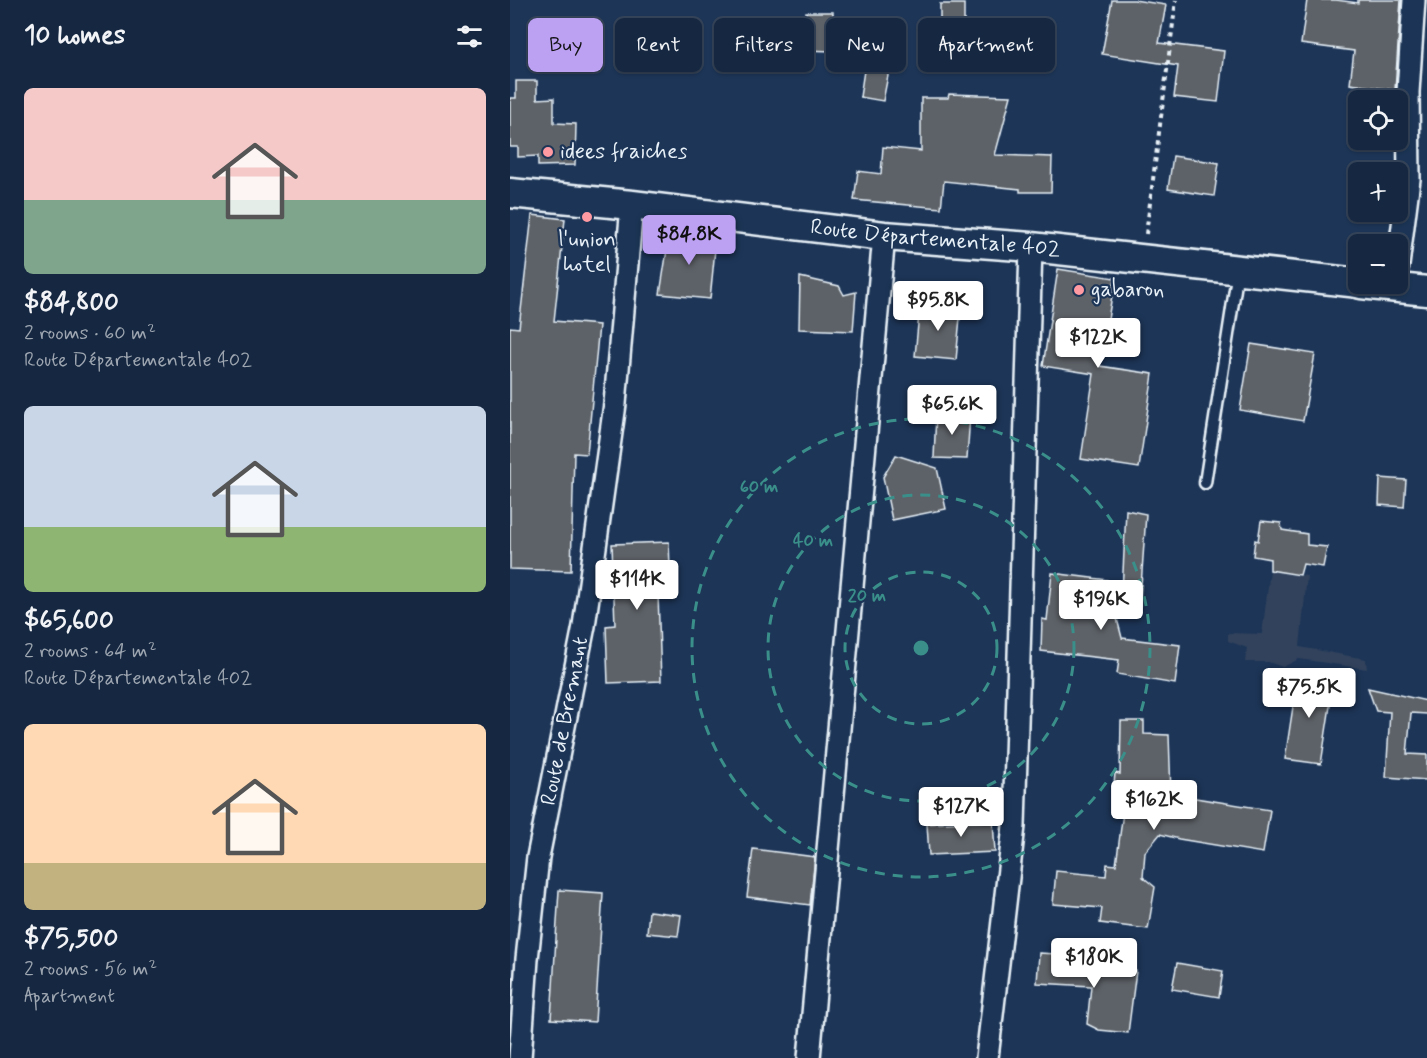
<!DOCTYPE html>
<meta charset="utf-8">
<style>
body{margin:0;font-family:Mynerve,sans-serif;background:#1f3048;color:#f1f3f6;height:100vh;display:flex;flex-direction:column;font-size:22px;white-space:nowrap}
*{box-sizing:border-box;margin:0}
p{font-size:20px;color:#9ea6b1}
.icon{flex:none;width:33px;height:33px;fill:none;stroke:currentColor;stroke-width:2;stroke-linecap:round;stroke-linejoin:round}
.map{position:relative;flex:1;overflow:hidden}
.sheet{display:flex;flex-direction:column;background:#162841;width:510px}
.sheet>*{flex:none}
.guide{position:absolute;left:18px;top:18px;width:570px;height:54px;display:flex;gap:12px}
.controls{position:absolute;left:838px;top:90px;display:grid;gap:12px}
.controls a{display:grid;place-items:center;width:60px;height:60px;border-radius:9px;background:#162841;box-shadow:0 2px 4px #0004,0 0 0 2px #35445a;font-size:30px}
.price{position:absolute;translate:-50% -51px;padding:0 14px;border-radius:6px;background:#fff;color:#222;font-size:20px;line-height:39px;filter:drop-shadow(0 2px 3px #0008)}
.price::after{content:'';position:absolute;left:50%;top:36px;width:18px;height:14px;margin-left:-9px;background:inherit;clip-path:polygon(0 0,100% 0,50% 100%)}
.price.selected{background:#bca0f2;color:#111}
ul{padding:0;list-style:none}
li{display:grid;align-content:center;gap:12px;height:318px;padding:0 24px}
li span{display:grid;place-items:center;height:186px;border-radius:9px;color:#555}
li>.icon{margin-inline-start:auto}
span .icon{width:108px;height:108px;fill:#fffc;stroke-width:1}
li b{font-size:26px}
h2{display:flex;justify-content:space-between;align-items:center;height:72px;padding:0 24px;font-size:26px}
.pill{padding:0 21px;border-radius:9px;background:#162841;box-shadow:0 2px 4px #0004,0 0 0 2px #35445a;font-size:21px;line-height:54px}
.pill.selected{background:#bca0f2;color:#111}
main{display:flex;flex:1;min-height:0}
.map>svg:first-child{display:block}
.built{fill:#30425c}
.building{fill:#5d6268;stroke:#e8f1f8;stroke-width:1.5}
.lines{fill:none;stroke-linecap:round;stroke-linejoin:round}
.service-casing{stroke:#e8f1f8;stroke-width:15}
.minor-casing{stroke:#e8f1f8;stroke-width:26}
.secondary-casing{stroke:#e8f1f8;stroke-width:33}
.path{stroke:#e8f1f8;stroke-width:4;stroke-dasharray:4.5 4.5;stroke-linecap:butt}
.service{stroke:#1d3557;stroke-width:10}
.minor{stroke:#1d3557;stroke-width:21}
.secondary{stroke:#1d3557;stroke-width:28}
.ring{fill:none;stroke:#3a8f8a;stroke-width:3;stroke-dasharray:10 8}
.poi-dot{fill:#ff9aa2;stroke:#1d3557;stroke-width:2}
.labels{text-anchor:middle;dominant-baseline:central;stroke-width:4.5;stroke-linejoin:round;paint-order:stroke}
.poi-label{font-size:22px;fill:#e8f1f8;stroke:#1d3557;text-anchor:start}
.street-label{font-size:22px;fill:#e8f1f8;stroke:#1d3557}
.centre{fill:#3a8f8a;stroke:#1d3557;stroke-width:3}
.ring-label{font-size:18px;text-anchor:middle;font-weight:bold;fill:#3a8f8a;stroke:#1d3557;stroke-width:4.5;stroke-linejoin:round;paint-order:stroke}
</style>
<main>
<section class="sheet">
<h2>10 homes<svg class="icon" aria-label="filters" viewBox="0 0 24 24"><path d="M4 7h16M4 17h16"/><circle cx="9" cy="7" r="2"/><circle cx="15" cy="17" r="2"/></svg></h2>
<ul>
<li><span style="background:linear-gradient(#f6c9c9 60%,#7fa58c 0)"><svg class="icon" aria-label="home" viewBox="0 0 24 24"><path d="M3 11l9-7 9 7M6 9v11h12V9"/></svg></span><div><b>$84,800</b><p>2 rooms · 60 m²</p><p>Route Départementale 402</p></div></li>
<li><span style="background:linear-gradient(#c9d6e8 65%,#8fb573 0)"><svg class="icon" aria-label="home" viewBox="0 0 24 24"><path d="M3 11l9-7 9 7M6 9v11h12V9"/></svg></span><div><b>$65,600</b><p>2 rooms · 64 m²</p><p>Route Départementale 402</p></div></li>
<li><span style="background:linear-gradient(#ffd9b3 75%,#c2b280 0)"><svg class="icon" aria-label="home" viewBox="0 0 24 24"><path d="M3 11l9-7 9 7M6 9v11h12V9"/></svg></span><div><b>$75,500</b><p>2 rooms · 56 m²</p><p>Apartment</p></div></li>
</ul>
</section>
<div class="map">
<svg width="917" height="1058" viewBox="0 0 917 1058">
<rect width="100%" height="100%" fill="#1d3557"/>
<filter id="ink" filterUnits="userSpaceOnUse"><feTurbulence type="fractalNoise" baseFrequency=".0167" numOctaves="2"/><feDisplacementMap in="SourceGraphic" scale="12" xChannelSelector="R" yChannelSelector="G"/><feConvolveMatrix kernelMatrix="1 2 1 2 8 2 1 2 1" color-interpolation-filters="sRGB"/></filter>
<g filter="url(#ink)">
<polygon class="built" points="760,570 797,576 790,647 856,659 857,669 789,659 773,667 758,662 735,662 737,648 718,641 718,633 752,634"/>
<g class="building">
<polygon points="602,0 624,0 656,5 649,43 714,51 708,102 664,97 668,66 592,54"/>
<polygon points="797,0 826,0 848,3 848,0 891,0 885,90 840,84 844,51 791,44"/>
<rect x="430" y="4" width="24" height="37"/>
<polygon points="296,12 323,12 322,51 295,50"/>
<polygon points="357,51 382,55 373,101 350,97"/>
<polygon points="6,81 27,81 27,99 44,98 44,123 66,124 65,165 28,166 28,156 8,157 8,147 0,147 0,98 6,98"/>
<polygon points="439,94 501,96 485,155 542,157 541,192 510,192 510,189 434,181 431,208 344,200 348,171 371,174 373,147 411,151 411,98 438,98"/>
<polygon points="663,156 709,163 704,196 658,189"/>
<polygon points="22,215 55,219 44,321 89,325 77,454 64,453 61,571 0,569 0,327 9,328"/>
<polygon points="160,231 206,239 200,299 150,294"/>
<polygon points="548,269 605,278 590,366 643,374 629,468 571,459 584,374 533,366"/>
<polygon points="290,277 329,286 334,295 346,292 343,331 289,329"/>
<polygon points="410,303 451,307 446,360 405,356"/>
<polygon points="741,344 805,354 793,421 730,410"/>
<polygon points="426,413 460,415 457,459 424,458"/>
<polygon points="386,455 427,468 436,509 382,520 373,477"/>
<polygon points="870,478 896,480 894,507 869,505"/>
<polygon points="616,510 636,514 629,615 611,614"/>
<polygon points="751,521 771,523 772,530 797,534 797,545 817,547 813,567 793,564 790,575 760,570 760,559 743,556 745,540 748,541"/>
<polygon points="159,542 161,593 148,594 151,681 98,683 96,626 105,625 102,544"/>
<polygon points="542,573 597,580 612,638 670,645 665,684 607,674 609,660 531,651 532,619 537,620"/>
<polygon points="788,674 824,680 811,764 775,759"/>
<polygon points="858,688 917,701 917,714 901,713 897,754 917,755 917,780 876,777 880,712 866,711"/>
<polygon points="611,721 634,721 634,734 659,735 661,794 760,810 753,853 669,839 650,834 635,852 633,877 645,887 638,929 590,923 592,908 543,904 546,871 596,876 597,864 606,865 615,797 603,797 605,773 610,774"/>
<polygon points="483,821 485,852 419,855 417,824"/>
<polygon points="243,849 305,857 300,905 237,897"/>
<polygon points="49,890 93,893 85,1022 41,1019"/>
<polygon points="139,911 171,915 168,936 137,933"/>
<polygon points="529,953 564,955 563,963 626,971 618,1033 589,1030 577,1024 581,986 527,983"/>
<polygon points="667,963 713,971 709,997 662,989"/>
</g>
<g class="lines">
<g class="service-casing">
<polyline id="service" points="695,483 728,270"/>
</g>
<g class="minor-casing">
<g id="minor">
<polyline points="888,265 899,179 898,92 904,0"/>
<polyline points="10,1058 17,959 28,857 74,626 105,404 122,205"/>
<polyline points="299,1058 374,236"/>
<polyline points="477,1058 504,826 521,247"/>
</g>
</g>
<g class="secondary-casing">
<g id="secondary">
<path id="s1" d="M0 193 122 205 374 236 521 247 849 283"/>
<polyline points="851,284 917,291"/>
</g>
</g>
<polyline class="path" points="636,234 666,0"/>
<use href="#service" class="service"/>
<use href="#minor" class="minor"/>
<use href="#secondary" class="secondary"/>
</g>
</g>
<g class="ring">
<circle cx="411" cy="648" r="76"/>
<circle cx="411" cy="648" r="153"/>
<circle cx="411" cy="648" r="229"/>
</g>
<g class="poi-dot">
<circle cx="38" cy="152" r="6"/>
<circle cx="77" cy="217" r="6"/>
<circle cx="569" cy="290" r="6"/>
</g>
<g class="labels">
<g class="poi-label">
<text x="50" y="152">idees fraiches</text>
<text x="77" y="240" text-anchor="middle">l'union<tspan x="77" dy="25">hotel</tspan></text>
<text x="581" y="290">gabaron</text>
</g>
<g class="street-label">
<text stroke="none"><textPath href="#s1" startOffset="428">Route Départementale 402</textPath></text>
<text transform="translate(55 721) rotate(-79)">Route de Bremant</text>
</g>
</g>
<circle cx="411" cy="648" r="9" class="centre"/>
<g class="ring-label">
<text x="249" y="492">60 m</text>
<text x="303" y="546">40 m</text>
<text x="357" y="601">20 m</text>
</g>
</svg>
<div class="controls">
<a><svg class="icon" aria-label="locate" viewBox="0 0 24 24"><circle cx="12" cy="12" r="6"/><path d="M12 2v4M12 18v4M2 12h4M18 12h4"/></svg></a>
<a>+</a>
<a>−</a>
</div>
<b class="price selected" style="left:179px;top:266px">$84.8K</b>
<b class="price" style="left:428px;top:332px">$95.8K</b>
<b class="price" style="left:588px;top:369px">$122K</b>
<b class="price" style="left:442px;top:436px">$65.6K</b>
<b class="price" style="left:127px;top:611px">$114K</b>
<b class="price" style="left:591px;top:631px">$196K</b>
<b class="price" style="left:799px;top:719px">$75.5K</b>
<b class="price" style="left:644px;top:831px">$162K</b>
<b class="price" style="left:451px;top:838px">$127K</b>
<b class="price" style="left:584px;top:989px">$180K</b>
<div class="guide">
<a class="pill selected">Buy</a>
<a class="pill">Rent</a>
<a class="pill">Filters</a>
<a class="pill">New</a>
<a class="pill">Apartment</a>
</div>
</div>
</main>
